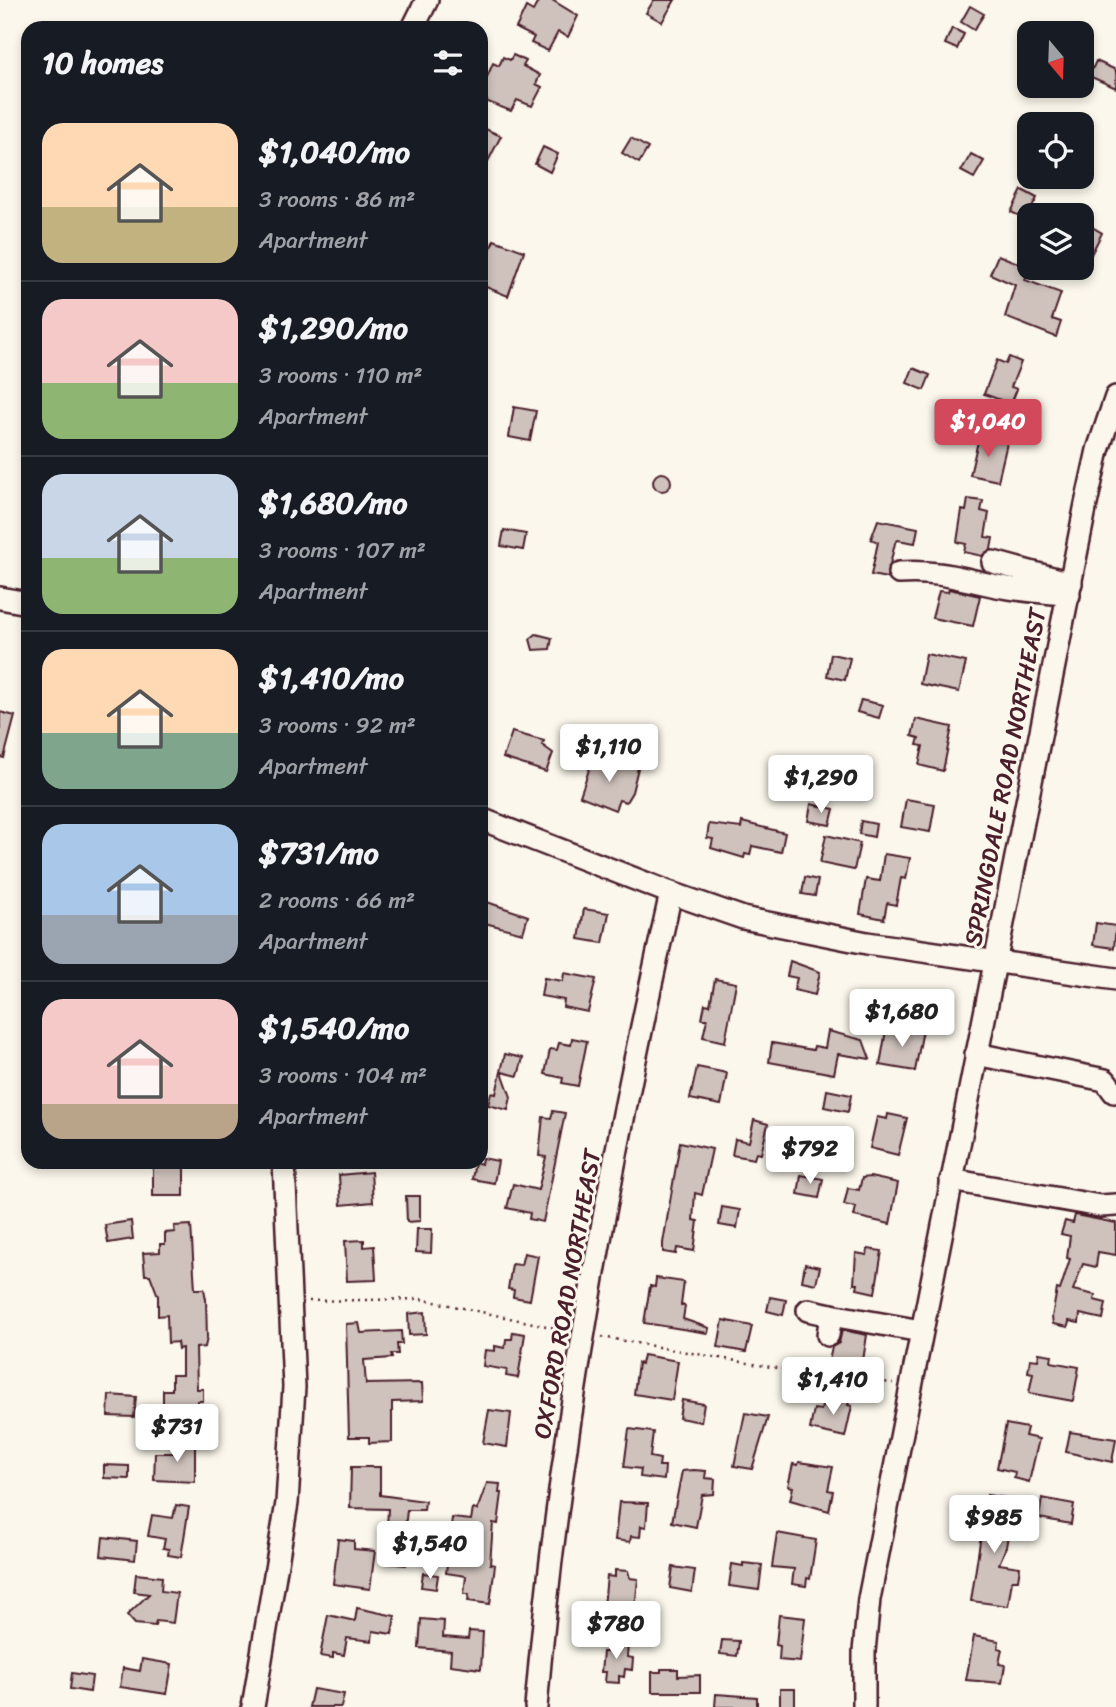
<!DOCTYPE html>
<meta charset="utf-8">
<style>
body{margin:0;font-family:Sriracha,sans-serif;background:#20242c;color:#f1f3f6;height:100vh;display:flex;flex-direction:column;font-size:26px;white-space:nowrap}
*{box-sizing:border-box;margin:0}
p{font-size:23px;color:#9ea1a6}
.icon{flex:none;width:38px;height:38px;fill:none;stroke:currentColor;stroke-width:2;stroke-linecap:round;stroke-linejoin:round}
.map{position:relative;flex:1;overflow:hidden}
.drawer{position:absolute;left:21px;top:21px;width:467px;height:1148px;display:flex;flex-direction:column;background:#171b24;border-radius:21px;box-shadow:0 4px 10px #0003}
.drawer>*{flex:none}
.needle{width:46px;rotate:161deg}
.controls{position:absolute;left:1017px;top:21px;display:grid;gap:14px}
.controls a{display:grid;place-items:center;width:77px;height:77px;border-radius:14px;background:#171b24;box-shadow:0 4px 10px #0003;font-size:35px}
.price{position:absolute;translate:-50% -60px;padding:0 16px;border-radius:7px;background:#fff;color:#222;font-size:23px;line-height:46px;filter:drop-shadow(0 2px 4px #0008)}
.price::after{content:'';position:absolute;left:50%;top:42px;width:21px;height:16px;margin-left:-10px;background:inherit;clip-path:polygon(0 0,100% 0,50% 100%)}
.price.selected{background:#d1495b;color:#fff}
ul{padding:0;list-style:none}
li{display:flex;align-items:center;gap:21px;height:175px;padding:0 21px}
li+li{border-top:2px solid #363941}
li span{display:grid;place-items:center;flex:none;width:196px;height:140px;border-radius:21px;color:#555}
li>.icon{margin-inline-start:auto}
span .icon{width:84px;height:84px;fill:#fffc;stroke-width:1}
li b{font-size:30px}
h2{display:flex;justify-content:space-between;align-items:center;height:84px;padding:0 21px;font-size:30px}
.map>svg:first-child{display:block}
.building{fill:#cfc2bc;stroke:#4a1f2b;stroke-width:2}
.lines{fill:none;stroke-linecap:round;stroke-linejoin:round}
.minor-casing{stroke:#4a1f2b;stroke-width:26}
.path{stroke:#4a1f2b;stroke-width:2.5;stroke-dasharray:2 5;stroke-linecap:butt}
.minor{stroke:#fbf7ec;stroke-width:21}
.labels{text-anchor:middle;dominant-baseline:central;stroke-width:6;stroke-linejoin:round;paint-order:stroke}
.street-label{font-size:24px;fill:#4a1f2b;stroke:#fbf7ec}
</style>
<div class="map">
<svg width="1116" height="1707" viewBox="0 0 1116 1707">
<rect width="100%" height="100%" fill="#fbf7ec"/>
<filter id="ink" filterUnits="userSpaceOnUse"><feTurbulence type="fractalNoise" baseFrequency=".0143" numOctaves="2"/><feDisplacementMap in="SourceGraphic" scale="14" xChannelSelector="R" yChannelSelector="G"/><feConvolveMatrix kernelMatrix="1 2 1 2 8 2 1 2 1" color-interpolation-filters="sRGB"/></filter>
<g filter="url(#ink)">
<g class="building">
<polygon points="539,0 552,0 578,16 568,37 558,32 548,51 531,43 534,37 516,28 526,7 533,11"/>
<polygon points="654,0 675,0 662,22 646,13"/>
<polygon points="970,6 984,14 974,30 961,22"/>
<polygon points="952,28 964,34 957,49 945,44"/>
<polygon points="513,55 526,61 523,66 540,75 536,84 542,87 532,106 517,100 511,111 488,102 481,91 493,63 499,66 503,57 510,60"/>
<polygon points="1096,61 1116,70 1116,88 1089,76"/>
<polygon points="481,127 501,136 481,175"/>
<polygon points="631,138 648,148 639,163 622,153"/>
<polygon points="543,147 558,154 550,172 535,164"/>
<polygon points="971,154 984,161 974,178 961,171"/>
<polygon points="1022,190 1037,198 1026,219 1011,212"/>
<polygon points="1082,221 1102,233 1082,272"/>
<polygon points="494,240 524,251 508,296 481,285 481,271"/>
<polygon points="998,255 1030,268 1025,280 1061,293 1052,319 1061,322 1056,337 1005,317 1015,285 990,274"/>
<polygon points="1009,357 1021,362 1011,387 1017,389 1011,404 984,394 997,360 1006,364"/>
<polygon points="913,368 930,375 924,390 907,383"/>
<polygon points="514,407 536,411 530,441 509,437"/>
<polygon points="979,437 1007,443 998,481 970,475"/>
<circle cx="662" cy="482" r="9"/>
<polygon points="968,499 983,501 981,511 989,513 985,537 993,538 991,549 982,556 964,552 966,544 957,542 962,510 966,511"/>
<polygon points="878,520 918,528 915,543 898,540 895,543 887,578 871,575 878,542 871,539"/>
<polygon points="504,530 526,534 523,550 501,546"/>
<polygon points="949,589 980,596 973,626 932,618 939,591 948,592"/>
<polygon points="536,634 552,638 550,649 533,650 530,639"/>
<polygon points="831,654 850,658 845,680 827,676"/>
<polygon points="926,654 966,662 959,692 920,684"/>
<polygon points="861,700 883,705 879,718 857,712"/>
<polygon points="0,712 15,716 4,758 0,757"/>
<polygon points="916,719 952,727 943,771 919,765 923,746 917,745 919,738 912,736"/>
<polygon points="512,732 544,741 542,745 553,753 546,772 503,758"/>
<polygon points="592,761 607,767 609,761 638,768 632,792 626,802 619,800 615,810 580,796"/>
<polygon points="906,799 935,804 930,832 901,827"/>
<polygon points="811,804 834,809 830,825 808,821"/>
<polygon points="861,821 876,824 874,837 859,834"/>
<polygon points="742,822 785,833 781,852 752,846 750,855 745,854 744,858 711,848 713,839 707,838 709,824 741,828"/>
<polygon points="826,835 860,843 854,870 820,863"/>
<polygon points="884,854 910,858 906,879 901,878 896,905 887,903 884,919 860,914 866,879 880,881"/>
<polygon points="805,877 818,880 815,896 802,894"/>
<polygon points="481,900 528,916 523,933 481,922"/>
<polygon points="584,909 609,913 603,943 579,939"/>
<polygon points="1096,923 1116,926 1114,948 1093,945"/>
<polygon points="790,961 820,972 815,995 794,990 797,978 787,976"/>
<polygon points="564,973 596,979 588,1012 563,1007 564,1000 541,996 544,978 563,981"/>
<polygon points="715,979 736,983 725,1042 703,1037 707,1019 702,1019 705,1004 710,1005"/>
<polygon points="902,1026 923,1030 915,1071 880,1065 886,1030 899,1033"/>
<polygon points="828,1031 863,1040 870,1059 838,1054 834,1074 769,1062 772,1043 813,1050 814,1046 825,1048"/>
<polygon points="572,1038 587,1041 578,1086 562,1083 563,1078 545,1074 550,1049 557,1050 559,1043 571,1045"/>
<polygon points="505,1054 523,1058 518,1076 502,1072 511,1097 508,1110 488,1105 491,1093 496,1094"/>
<polygon points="697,1067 727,1073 721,1105 690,1099"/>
<polygon points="827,1090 851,1095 848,1112 824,1107"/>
<polygon points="553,1111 565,1113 543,1222 529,1219 530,1213 507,1208 513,1184 538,1190 546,1157 539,1156 543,1117 551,1118"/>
<polygon points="888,1114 907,1118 898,1155 870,1148 877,1117 887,1119"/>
<polygon points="754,1120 768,1124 761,1154 756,1153 754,1159 732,1155 735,1139 749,1142"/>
<polygon points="680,1142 712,1149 702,1195 695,1193 693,1220 698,1221 694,1251 677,1248 676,1254 663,1252 663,1243"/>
<polygon points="482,1158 498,1161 494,1183 472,1179 475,1162 481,1164"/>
<rect x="153" y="1162" width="31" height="34"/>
<polygon points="371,1172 373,1202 341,1205 339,1175"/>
<polygon points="801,1175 823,1179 819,1198 798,1194"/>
<polygon points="870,1177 898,1183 890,1224 854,1216 856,1207 844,1205 848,1188 859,1190 862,1178"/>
<polygon points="406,1196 420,1196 420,1221 407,1222"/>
<polygon points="722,1207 740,1210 737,1228 719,1225"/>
<polygon points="1075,1215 1116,1223 1116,1255 1098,1252 1096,1267 1083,1264 1073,1290 1095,1295 1094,1300 1106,1303 1103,1319 1080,1314 1079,1323 1069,1321 1068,1327 1053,1324 1052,1317 1057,1289 1060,1290 1070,1259 1067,1258 1070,1236 1061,1234 1065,1221 1073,1223"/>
<polygon points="131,1221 133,1239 108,1243 105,1225"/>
<polygon points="191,1225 195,1289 204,1289 206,1299 207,1338 205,1347 196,1348 197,1389 203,1389 203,1401 198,1401 198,1415 173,1415 173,1410 163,1410 163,1390 172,1390 172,1375 182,1375 182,1348 178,1349 177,1342 168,1343 167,1315 158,1316 158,1296 150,1275 145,1275 143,1253 160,1252 160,1244 165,1244 165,1233 175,1232 174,1226"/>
<polygon points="417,1229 432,1229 431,1253 416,1252"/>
<polygon points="364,1240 364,1247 374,1246 376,1280 347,1281 345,1241"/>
<polygon points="868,1249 882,1251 875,1293 857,1289 858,1284 854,1284 856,1253 867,1255"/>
<polygon points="524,1253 538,1256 530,1300 513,1297 514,1290 508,1289 512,1264 521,1265"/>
<polygon points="805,1264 820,1267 816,1284 802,1281"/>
<polygon points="656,1278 684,1282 681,1305 685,1306 683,1319 709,1328 708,1333 644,1323 650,1286 655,1287"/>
<polygon points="770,1297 786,1300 783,1315 767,1311"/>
<polygon points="425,1312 426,1334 409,1335 408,1314"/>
<polygon points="723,1320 752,1326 746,1352 718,1347"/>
<polygon points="359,1323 361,1333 401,1331 402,1344 397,1344 398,1354 391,1354 392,1358 364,1360 366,1384 422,1383 423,1401 392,1402 392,1442 369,1443 369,1437 349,1437 346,1324"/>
<polygon points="842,1330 867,1335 862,1367 829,1361 832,1347 839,1343"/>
<polygon points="513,1332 525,1334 518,1378 506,1376 507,1370 483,1366 485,1350 495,1351 495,1346 505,1348 506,1339 512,1339"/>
<polygon points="1039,1353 1052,1355 1051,1362 1079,1367 1073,1401 1029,1393 1033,1373 1028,1372 1030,1359 1038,1360"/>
<polygon points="643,1355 678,1361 672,1400 634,1394 638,1363 641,1364"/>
<polygon points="109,1395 136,1397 134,1417 108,1416"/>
<polygon points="834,1396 850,1399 848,1405 852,1406 845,1437 810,1429 814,1409 821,1410 823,1402 832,1404"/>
<polygon points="682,1400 704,1404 701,1422 679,1418"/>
<polygon points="489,1410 511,1413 507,1447 483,1443"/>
<polygon points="745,1413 768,1417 752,1469 734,1466"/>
<polygon points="1006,1424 1027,1428 1025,1436 1039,1439 1029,1482 1014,1478 1015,1472 997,1468"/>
<polygon points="629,1429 653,1432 650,1457 660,1459 659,1466 665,1466 664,1480 640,1477 641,1469 624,1467"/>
<polygon points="1070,1432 1116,1439 1112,1462 1066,1452"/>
<polygon points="175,1442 195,1443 195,1482 154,1480 155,1453 175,1453"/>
<polygon points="799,1462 833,1467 828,1490 833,1491 829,1511 790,1500 793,1487 788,1486 793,1464 798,1465"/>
<polygon points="104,1465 129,1466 129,1479 104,1478"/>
<polygon points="351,1467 380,1467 380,1495 425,1501 424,1510 407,1510 404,1538 408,1538 406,1565 385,1563 388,1509 350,1508"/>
<polygon points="694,1470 706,1471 705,1478 715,1479 714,1494 702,1495 696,1527 672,1522 682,1471"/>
<polygon points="487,1483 500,1484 499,1493 502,1493 498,1524 493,1523 490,1564 495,1565 490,1604 468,1601 469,1594 464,1594 466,1576 446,1573 452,1518 471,1520 473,1509 477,1510"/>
<polygon points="987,1495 1014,1499 1006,1547 999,1564 1020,1567 1018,1580 1012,1580 1008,1606 971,1601"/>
<polygon points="1042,1498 1074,1504 1071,1524 1039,1518"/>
<polygon points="619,1502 648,1503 646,1527 641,1526 640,1537 631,1536 630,1542 615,1540"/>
<polygon points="176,1505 189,1507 181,1557 168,1555 169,1549 163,1548 165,1539 148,1536 152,1515 173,1518"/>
<polygon points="777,1533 816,1540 810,1579 807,1578 806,1586 792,1584 794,1569 772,1567"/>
<polygon points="103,1537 137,1541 135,1560 101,1556"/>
<polygon points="338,1539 354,1541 354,1549 375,1551 370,1589 333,1584"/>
<polygon points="743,1563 762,1565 759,1590 729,1586 732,1564 743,1566"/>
<polygon points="673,1567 695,1570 692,1592 670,1588"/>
<polygon points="615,1570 628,1571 630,1578 638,1579 635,1608 604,1606 607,1576 615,1577"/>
<polygon points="423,1573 438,1575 436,1589 421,1587"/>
<polygon points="136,1574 162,1577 161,1591 177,1593 173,1623 156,1621 155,1626 135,1624 127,1615 149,1594 134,1592"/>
<polygon points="357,1608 395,1616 392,1634 373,1631 372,1641 347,1638 344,1655 333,1653 333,1658 320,1656 328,1615 355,1621"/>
<polygon points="779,1615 805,1618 800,1662 779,1660 780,1646 776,1645"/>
<polygon points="421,1619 444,1621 443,1637 468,1639 469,1631 483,1632 481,1669 450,1665 451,1651 419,1648"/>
<polygon points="974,1636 999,1641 998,1648 1002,1649 999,1664 1005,1665 1002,1683 966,1680"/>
<polygon points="722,1640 739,1641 737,1656 720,1654"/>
<polygon points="608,1641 628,1643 627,1657 633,1658 632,1670 625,1669 624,1677 619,1676 619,1683 605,1682 606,1672 601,1672 603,1652 607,1652"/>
<polygon points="142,1659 172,1664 167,1694 120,1687 123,1668 140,1671"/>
<polygon points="661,1669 678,1669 678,1676 700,1675 700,1692 652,1692 652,1672 661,1672"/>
<polygon points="72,1673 92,1676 90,1692 70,1689"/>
<polygon points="313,1689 344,1694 341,1707 309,1707"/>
<rect x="780" y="1689" width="15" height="18"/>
<polygon points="716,1694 757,1697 757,1707 715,1707"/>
</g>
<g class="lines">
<g class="minor-casing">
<g id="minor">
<polyline points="413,28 427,0"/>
<polyline points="993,562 1071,583"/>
<path d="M899 573C943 570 967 581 1008 588 1028 591 1049 592 1069 595"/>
<polyline points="0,598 28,603"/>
<polyline points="481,819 671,893 743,918 867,943 1116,979"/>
<polyline points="976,1054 1105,1080 1114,1092"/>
<polyline points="951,1180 1100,1206 1116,1205"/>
<polyline points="808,1310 831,1315"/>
<polyline points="828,1335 831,1315 921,1331"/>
<polyline points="253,1707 287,1503 294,1387 284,1162"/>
<path d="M536 1707C559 1433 611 1161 671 893"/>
<polyline points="864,1707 864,1652 869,1599 1086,504 1098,450 1116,397"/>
</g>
</g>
<g class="path">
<polyline points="309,1301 421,1299 565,1330"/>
<polyline points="602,1337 821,1376 893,1383"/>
</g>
<use href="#minor" class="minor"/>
</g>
</g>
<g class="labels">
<g class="street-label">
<text transform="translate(1005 777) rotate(-79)">SPRINGDALE ROAD NORTHEAST</text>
<text transform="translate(567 1294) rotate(-80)">OXFORD ROAD NORTHEAST</text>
</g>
</g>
</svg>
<div class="controls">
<a><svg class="needle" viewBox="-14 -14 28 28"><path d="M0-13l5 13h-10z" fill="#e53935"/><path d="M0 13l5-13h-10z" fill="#9ea1a6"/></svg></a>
<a><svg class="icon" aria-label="locate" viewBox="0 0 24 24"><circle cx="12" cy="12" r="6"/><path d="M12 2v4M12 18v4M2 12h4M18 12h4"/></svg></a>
<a><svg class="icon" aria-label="layers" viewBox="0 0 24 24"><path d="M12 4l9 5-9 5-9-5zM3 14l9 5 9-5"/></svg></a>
</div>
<b class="price selected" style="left:988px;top:459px">$1,040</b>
<b class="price" style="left:609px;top:784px">$1,110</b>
<b class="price" style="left:821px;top:815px">$1,290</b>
<b class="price" style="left:902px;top:1049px">$1,680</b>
<b class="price" style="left:810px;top:1186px">$792</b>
<b class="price" style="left:833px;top:1417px">$1,410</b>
<b class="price" style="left:177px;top:1464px">$731</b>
<b class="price" style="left:994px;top:1555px">$985</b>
<b class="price" style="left:430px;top:1581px">$1,540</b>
<b class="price" style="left:616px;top:1661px">$780</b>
<section class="drawer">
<h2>10 homes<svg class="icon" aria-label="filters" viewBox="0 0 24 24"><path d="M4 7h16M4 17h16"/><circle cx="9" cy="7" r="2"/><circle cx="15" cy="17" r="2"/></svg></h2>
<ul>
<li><span style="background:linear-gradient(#ffd9b3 60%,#c2b280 0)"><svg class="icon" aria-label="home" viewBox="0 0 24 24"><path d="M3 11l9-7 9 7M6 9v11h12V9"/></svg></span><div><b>$1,040/mo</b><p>3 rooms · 86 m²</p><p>Apartment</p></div></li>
<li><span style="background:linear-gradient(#f6c9c9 60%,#8fb573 0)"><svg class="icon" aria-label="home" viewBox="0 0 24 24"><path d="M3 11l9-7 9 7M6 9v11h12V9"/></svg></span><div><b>$1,290/mo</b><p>3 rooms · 110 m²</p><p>Apartment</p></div></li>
<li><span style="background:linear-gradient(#c9d6e8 60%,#8fb573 0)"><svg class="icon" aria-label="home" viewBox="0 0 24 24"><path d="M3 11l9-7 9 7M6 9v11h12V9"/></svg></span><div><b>$1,680/mo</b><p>3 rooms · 107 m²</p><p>Apartment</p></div></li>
<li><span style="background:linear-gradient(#ffd9b3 60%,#7fa58c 0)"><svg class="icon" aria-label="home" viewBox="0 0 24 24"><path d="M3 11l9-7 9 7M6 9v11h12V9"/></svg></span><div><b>$1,410/mo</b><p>3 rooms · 92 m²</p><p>Apartment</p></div></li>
<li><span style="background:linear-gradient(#a9c7e8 65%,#9aa5b1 0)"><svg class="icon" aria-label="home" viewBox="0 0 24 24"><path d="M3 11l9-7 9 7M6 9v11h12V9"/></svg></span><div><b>$731/mo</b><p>2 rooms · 66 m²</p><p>Apartment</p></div></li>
<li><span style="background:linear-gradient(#f6c9c9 75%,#b9a48a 0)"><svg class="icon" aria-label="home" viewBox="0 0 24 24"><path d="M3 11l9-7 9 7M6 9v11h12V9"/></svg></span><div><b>$1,540/mo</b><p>3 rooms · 104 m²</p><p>Apartment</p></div></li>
</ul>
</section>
</div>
